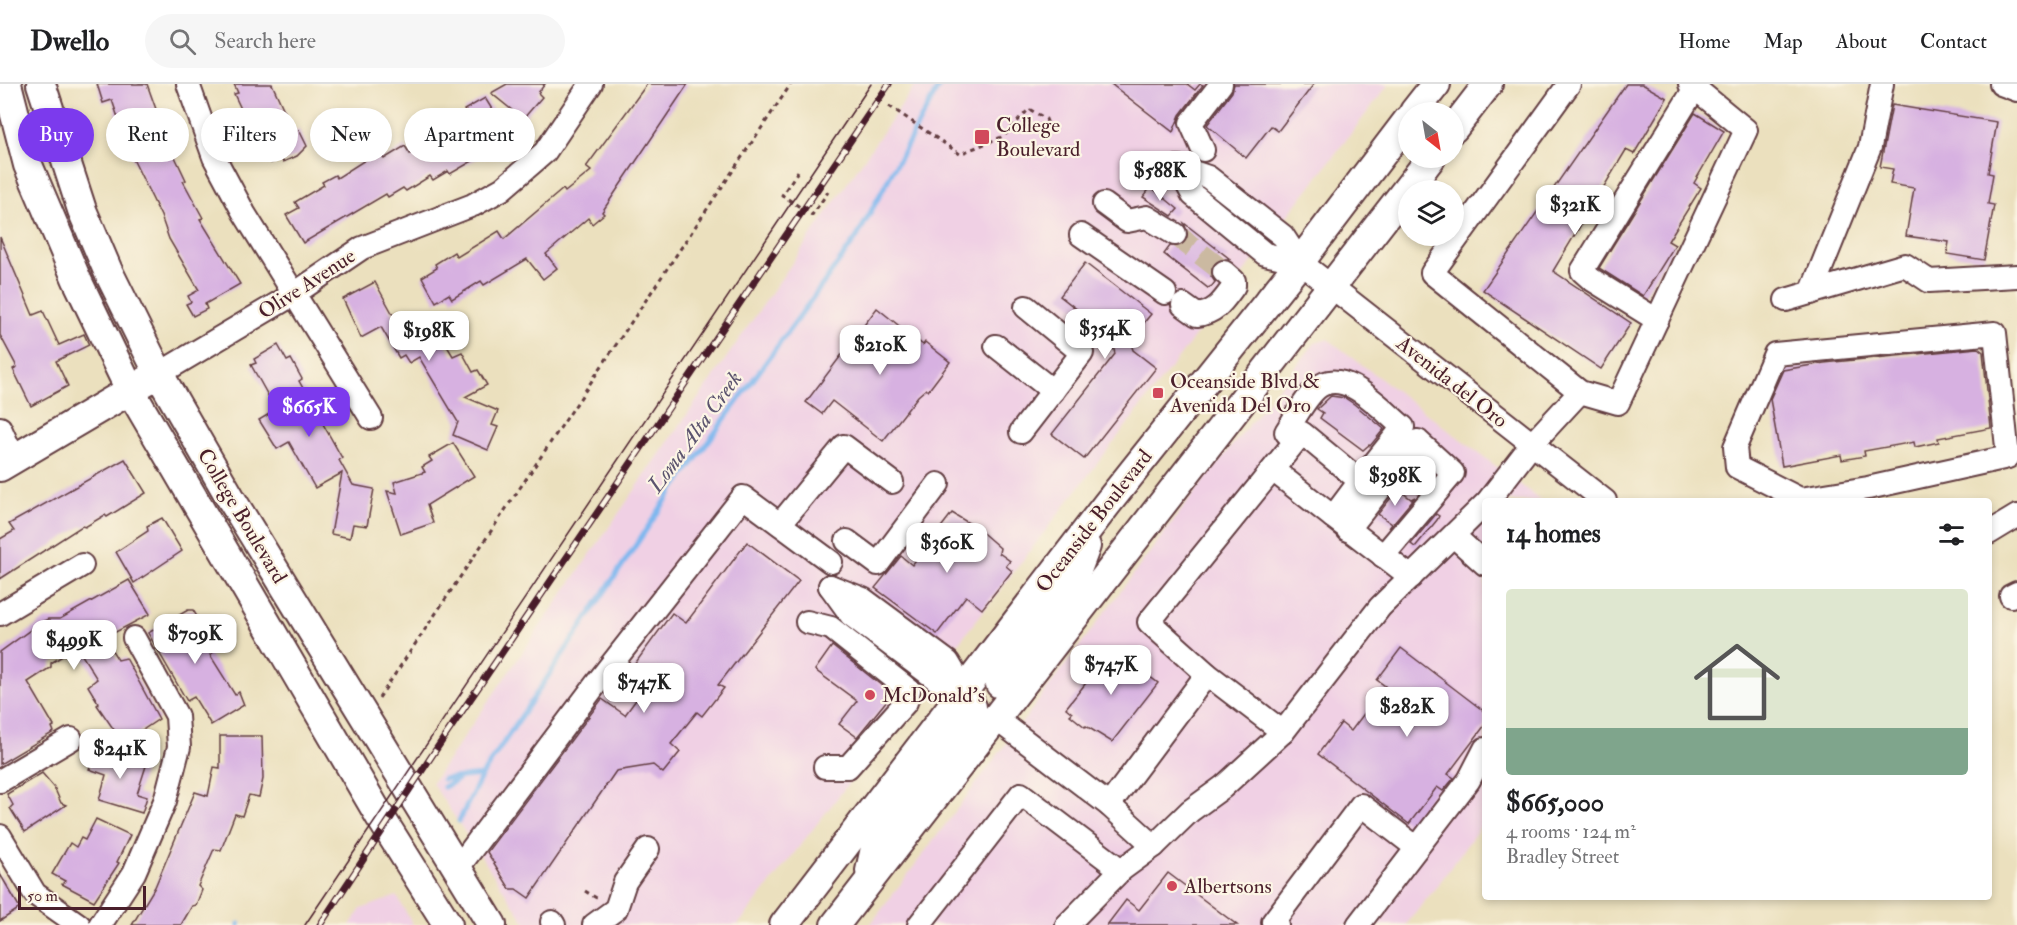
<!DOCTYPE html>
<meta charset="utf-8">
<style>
body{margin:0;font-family:"IM FELL Double Pica",serif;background:#f6f6f6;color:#202124;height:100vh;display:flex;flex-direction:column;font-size:22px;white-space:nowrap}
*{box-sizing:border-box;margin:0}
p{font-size:20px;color:#757577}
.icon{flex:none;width:33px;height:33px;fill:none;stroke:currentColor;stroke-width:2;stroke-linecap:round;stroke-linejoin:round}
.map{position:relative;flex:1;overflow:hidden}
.side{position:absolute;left:1482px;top:414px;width:510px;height:402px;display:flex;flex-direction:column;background:#fff;border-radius:6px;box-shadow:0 3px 9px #0003}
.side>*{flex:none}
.guide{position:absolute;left:18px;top:24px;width:570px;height:54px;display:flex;gap:12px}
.needle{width:39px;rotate:149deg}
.tools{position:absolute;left:1398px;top:18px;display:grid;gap:12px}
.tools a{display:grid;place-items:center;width:66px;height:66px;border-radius:50%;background:#fff;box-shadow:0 3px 9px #0003;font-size:30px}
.scale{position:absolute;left:18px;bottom:15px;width:128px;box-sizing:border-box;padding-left:6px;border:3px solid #4a1f2b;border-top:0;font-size:16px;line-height:21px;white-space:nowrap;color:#4a1f2b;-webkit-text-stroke:4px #fcf5e5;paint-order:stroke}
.price{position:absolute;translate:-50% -51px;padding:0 14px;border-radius:12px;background:#fff;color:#222;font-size:20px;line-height:39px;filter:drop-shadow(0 2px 3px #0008)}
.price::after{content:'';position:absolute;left:50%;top:36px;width:18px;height:14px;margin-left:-9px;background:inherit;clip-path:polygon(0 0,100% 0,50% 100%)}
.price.on{background:#7c3aed;color:#fff}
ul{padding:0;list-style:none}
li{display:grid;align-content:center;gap:12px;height:318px;padding:0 24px}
li span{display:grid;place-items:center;height:186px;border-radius:6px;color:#555}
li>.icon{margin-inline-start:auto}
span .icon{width:108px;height:108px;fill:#fffc;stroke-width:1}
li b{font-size:26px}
h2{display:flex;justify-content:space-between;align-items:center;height:72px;padding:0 24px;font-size:26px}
.pill{padding:0 21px;border-radius:27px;background:#fff;box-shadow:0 3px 9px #0003;font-size:21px;line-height:54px}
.pill.on{background:#7c3aed;color:#fff}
header{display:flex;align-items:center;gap:36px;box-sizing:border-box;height:84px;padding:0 30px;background:#fff;border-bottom:2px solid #e0e0e0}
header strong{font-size:28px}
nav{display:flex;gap:33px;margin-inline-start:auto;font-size:21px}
.search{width:420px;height:54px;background:#f6f6f6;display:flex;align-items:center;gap:15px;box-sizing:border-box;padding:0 21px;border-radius:33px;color:#757577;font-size:22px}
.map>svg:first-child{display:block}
.built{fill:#f0d0e4}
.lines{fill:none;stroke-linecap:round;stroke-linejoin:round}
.stream{stroke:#7eb7ee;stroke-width:5}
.building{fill:#d7b1e1}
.minor-tunnel{stroke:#cbb9a1;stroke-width:22;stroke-dasharray:22 11;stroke-linecap:butt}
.minor-casing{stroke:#623c41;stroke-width:26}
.major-casing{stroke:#623c41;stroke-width:32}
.path{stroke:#623c41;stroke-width:3;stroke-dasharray:4.5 4.5;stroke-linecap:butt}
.minor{stroke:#fff;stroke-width:22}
.major{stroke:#fff;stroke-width:28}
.tram{stroke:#4a1f2b;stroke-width:1.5}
.rail-casing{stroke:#4a1f2b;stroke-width:7}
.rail{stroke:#fcf5e5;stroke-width:4.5;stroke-dasharray:14;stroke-linecap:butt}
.poi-dot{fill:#d1495b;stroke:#fcf5e5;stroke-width:2}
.labels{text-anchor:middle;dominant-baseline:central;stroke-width:4.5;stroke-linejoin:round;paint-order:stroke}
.poi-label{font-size:21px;fill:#4a1f2b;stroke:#fcf5e5;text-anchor:start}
.street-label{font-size:21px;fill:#4a1f2b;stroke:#fcf5e5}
.water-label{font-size:22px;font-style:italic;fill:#5c546f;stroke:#fcf5e5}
</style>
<header>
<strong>Dwello</strong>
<div class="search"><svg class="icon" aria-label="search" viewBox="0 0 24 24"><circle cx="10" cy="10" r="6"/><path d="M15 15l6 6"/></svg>Search here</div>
<nav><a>Home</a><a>Map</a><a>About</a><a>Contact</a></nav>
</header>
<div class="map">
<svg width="2017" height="841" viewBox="0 0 2017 841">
<rect width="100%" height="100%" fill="#fcf5e5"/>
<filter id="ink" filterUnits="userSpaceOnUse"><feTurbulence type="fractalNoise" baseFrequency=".0167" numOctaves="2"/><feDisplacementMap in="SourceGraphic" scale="12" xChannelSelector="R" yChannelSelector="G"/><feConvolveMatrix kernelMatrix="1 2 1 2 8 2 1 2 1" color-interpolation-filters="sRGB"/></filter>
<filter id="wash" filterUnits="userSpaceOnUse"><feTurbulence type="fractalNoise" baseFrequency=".008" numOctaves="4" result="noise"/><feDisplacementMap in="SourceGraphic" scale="24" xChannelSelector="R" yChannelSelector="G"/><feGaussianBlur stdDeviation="1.35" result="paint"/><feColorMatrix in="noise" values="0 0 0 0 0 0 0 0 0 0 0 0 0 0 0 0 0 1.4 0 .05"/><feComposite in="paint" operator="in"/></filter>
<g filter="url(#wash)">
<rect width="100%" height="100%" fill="#ebe0be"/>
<g class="built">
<polygon points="916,0 1389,0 1013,489 738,841 527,841 432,699"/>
<polygon points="1328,255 1542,417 1485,417 1485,736 1440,798 1406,841 870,841 1201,400 1315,259"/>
<polygon points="397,812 413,841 350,841 361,825"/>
</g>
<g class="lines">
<g class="stream">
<polyline points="443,695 482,691"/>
<polyline points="444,703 457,696"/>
<polyline points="459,737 482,691 668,413 857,153 940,0"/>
<polyline points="239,841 239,840"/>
</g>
</g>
<g id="blocks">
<g class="building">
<polygon points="97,0 147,0 167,56 186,96 183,97 203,134 200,135 240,200 205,220 207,225 193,232 186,220 191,218 188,212 199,206 169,155 161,132 130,69 112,16 103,19"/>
<polygon points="234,0 272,0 294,48 299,46 307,62 297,72 283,78 281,74 271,79 266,68 262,70 250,44 234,10 238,9"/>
<polygon points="507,0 545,0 538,9 542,13 523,35 491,9"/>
<polygon points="647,0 688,0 602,128 604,130 592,140 588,134 546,170 557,184 543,195 527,175 484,201 481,197 452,215 449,210 436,218 422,193 437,184 435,180 454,168 457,173 499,147 504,155 563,105 565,108 591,87 586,83"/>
<polygon points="1111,0 1187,0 1195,6 1200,0 1203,1 1180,31 1173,48"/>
<polygon points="1234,0 1314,0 1278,47 1271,42 1246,74 1207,41 1232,8"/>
<polygon points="1626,0 1642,0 1667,14 1634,70 1626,66 1553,187 1631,239 1601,285 1483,206"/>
<polygon points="485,14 508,51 497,58 500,61 450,90 448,87 433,96 430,92 406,107 403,104 388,113 386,110 303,159 286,131 299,124 295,118 324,101 322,98 335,91 337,94 379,67 384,75 405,62 410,70 469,34 464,26"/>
<polygon points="1892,21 1997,38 1988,89 1993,90 1988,120 1994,121 1984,176 1947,170 1949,158 1906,152 1914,104 1890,100 1893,85 1880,83"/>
<polygon points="1695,29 1724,47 1694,99 1701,104 1668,157 1675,161 1643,212 1599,184"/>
<polygon points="1151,103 1178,125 1172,132 1143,113"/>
<polygon points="1184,139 1230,175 1220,175 1214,179 1211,192 1215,198 1212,202 1208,204 1164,170 1170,162 1181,162 1186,157 1188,150"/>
<polygon points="0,153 33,231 43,227 59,261 84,250 89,261 56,277 68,302 31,322 13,285 17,283 0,251"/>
<polygon points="1085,179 1151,230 1130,256 1133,266 1156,284 1084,375 1052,350 1115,270 1111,252 1060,212"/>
<polygon points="375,198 401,245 427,229 453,272 462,268 473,288 478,286 487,301 465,313 498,327 492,341 498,343 488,366 453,351 458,338 419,273 409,279 404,271 399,274 381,243 361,254 343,215"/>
<polygon points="877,224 923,261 925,258 950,278 928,307 926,305 918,312 883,357 832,317 822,330 806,318"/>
<polygon points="278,261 287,277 291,275 302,295 299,297 342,374 339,376 353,401 374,405 367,442 353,440 350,454 331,450 342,389 315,404 289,358 277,365 259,336 276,326 251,281 256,279 254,275"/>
<polygon points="1978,264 1983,268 1991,344 1938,354 1939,358 1915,363 1914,358 1864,367 1865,372 1842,376 1841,371 1782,382 1770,315 1783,286 1824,279"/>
<polygon points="1331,312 1345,314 1354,320 1384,345 1370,362 1369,361 1363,366 1320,334 1323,329 1317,325"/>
<polygon points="453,359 474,392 427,421 433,439 401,450 387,407 397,409 394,398 425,388 422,383 432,377 429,373"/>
<polygon points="125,375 146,409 107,433 105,431 85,443 82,442 0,495 0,455 14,447 9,440"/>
<polygon points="1398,405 1411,415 1415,413 1389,444 1392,440 1378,430"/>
<polygon points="952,429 977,444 1000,464 999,469 1010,477 1006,482 1012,487 982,525 966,512 937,550 875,504 901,472 912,481"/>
<polygon points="1436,430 1439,432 1437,436 1415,463 1411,460"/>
<polygon points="162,434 182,467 134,499 116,468 148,447 147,442"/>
<polygon points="747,458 799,497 718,601 724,604 702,632 697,628 671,660 680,668 663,689 653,681 616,687 529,814 516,805 510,805 487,768 602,615 625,631 641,609 623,596 672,529 686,539"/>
<polygon points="129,496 150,530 104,554 118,576 126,574 159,635 123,659 97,621 99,620 88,602 97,595 77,563 51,579 51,583 28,598 54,642 52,643 54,648 0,680 0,568 40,539 48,535 60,535"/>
<polygon points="188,526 193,526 217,565 210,571 235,611 239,608 244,621 211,641 194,613 187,617 148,549"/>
<polygon points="832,562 892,610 857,653 839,640 857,617 815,586"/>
<polygon points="1401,564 1485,628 1485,641 1448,690 1454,694 1443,707 1437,703 1409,740 1318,670 1341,639 1351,647 1385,602 1377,596"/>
<polygon points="1113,565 1158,599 1112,658 1086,642 1085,643 1070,631 1072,629 1066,624"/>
<polygon points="220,652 262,652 263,695 259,713 249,711 242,732 235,730 221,766 214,765 198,802 202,806 196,821 192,822 181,841 132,841 155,803 195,708 208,712 214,683 220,684"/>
<polygon points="96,665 132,675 131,678 146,682 137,710 147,713 142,729 99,716 106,691 89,685"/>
<polygon points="42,689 54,703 61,719 66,721 25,748 10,724 13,721 7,710"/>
<polygon points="96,735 130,751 117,778 119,779 94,817 62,800 65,797 52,790 70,759 76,763 81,754 85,756"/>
<polygon points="1168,789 1237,841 1107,841 1126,816 1139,826"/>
<polygon points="0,790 20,824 0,837"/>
</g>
</g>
</g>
<g filter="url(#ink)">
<use href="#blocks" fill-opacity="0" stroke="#623c41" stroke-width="1.5"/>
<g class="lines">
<polyline class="minor-tunnel" points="1175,150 1224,188"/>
<g class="minor-casing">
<g id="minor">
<polyline points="188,0 214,73 244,129 371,334"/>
<polyline points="1569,0 1432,189 1580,308 1618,319 1746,46 1690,0"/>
<polyline points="2001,0 2017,6"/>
<polyline points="1203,66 1191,39 1221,0"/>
<polyline points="1178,83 1208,93 1283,152 1300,178 1605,417"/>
<polyline points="1178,83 1193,111 1265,170 1300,178"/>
<polyline points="1104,120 1127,137 1147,133 1175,150"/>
<polyline points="1081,151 1165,209"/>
<polyline points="1811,209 1870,63 1882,0"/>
<polyline points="1786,216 1905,181 1929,197 2017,192"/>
<path d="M1183 221 1197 231C1216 229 1223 217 1234 202V197L1224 188"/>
<polyline points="1657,236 1591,195 1582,187 1695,4"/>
<polygon points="1995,249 2008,373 1868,404 1800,415 1737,383 1735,363 1775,270"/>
<polyline points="996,262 1053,307"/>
<polyline points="159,290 294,210 362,164 473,121 502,105 545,68 591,0"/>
<polyline points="0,344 14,375"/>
<polyline points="1021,348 1082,269 1026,223"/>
<path d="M1294 357 1286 348C1295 334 1304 316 1316 305 1343 280 1382 326 1403 343L1360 397"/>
<polyline points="1273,386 1333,433"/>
<polyline points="1488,417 1532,360 1580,308"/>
<polyline points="780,440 844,362 892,398"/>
<polyline points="1348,446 1418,357 1453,389 1383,472"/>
<polyline points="1989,449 2017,432"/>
<polyline points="1455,453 1485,480"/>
<polyline points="847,457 878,480 938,400"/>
<polyline points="830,502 863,515 948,578 964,605"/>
<polyline points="830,502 851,531 936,595 964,605"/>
<polyline points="2011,512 2017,509"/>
<polyline points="0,530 82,481"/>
<polyline points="807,538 831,544 909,606 906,618 848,683 825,683"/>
<polyline points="1207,590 1283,648"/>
<polyline points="995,634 1109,721 1154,762"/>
<polyline points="0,697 71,655"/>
<polyline points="1109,721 1207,590 1149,538 1302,349 1360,397 1333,433 1411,493"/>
<polyline points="0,752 35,810 79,841"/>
<polyline points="457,785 596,600 743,413 831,478"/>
<polyline points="552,838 554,841"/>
<polyline points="100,841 134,789 165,717 179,663 177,632 134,554"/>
<polyline points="594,841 616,825 625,798 648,765"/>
<polyline points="919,841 1021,710 1121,786"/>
<polyline points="1067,841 1121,786 1154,762 1190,727 1223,703 1283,648 1380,523 1485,420"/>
<polyline points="1277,841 1273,838 1361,721 1417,764"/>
<polyline points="1358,841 1469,696 1485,665"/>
</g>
</g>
<g class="major-casing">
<g id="major">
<polyline points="7,0 28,81 77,196 130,306 379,731 448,841"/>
<polyline points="41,0 82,126 108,187 159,290 230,413 492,841"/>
<polyline points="1414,28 1436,0"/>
<polyline points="1454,44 1488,0"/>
<polyline points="0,383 146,297"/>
<polyline points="1000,600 1007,587 1071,502 1086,462"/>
<polyline points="870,787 875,764 882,749 972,631 972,623 964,605"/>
<polyline points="784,841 1107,420 1300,178 1408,36"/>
<polyline points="835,841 1431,74"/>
</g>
</g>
<g class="path">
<polyline points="889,22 960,70 1004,52 1029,25 1046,35 1051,48"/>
<polyline points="798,87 782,111 812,131 828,108"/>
<polyline points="379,614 791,0"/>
<polyline points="585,807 598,815"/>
</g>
<use href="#minor" class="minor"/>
<use href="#major" class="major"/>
<polyline class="tram" points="305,841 871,0"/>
<g class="rail-casing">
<polyline id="rail" points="320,841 435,667 889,0"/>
</g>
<use href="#rail" class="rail"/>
</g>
</g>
<g class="poi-dot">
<rect x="974" y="45" width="16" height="16" rx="3"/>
<rect x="1152" y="303" width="12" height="12" rx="3"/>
<circle cx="870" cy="611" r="6"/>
<circle cx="1172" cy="802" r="6"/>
</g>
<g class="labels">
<g class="poi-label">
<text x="996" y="41">College<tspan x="996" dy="24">Boulevard</tspan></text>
<text x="1170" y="297">Oceanside Blvd &amp;<tspan x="1170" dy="24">Avenida Del Oro</tspan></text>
<text x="882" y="611">McDonald's</text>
<text x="1184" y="802">Albertsons</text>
</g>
<g class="street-label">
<text transform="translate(307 200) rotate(-33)">Olive Avenue</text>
<text transform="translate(1452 298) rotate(38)">Avenida del Oro</text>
<text transform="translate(242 432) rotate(59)">College Boulevard</text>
<text transform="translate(1094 437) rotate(-52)">Oceanside Boulevard</text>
</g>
<g class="water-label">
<text transform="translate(695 348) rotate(-54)">Loma Alta Creek</text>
</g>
</g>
</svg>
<div class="tools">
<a><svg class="needle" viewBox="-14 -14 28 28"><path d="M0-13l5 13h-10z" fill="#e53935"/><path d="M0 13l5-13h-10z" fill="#757577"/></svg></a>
<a><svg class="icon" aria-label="layers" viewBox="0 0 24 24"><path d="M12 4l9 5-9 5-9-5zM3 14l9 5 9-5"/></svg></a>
</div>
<div class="scale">50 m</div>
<b class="price" style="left:1160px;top:118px">$588K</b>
<b class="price" style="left:1575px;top:152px">$321K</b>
<b class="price" style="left:1105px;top:276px">$354K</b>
<b class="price" style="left:429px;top:278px">$198K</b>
<b class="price" style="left:880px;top:292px">$210K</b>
<b class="price on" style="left:309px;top:354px">$665K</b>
<b class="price" style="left:1395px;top:423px">$398K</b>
<b class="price" style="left:947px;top:490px">$360K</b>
<b class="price" style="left:195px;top:581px">$709K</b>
<b class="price" style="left:74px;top:587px">$499K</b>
<b class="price" style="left:1111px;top:612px">$747K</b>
<b class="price" style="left:644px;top:630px">$747K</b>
<b class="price" style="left:1407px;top:654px">$282K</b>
<b class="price" style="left:120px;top:696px">$241K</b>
<div class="guide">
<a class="pill on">Buy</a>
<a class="pill">Rent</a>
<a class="pill">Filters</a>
<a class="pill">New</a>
<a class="pill">Apartment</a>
</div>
<section class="side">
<h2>14 homes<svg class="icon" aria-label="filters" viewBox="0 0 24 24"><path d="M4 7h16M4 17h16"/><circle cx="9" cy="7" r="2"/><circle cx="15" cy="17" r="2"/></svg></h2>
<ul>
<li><span style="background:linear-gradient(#dfe7d0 75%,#7fa58c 0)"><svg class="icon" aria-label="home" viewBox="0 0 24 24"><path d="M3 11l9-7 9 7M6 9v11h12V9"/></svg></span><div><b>$665,000</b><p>4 rooms · 124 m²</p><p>Bradley Street</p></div></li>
</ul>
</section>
</div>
